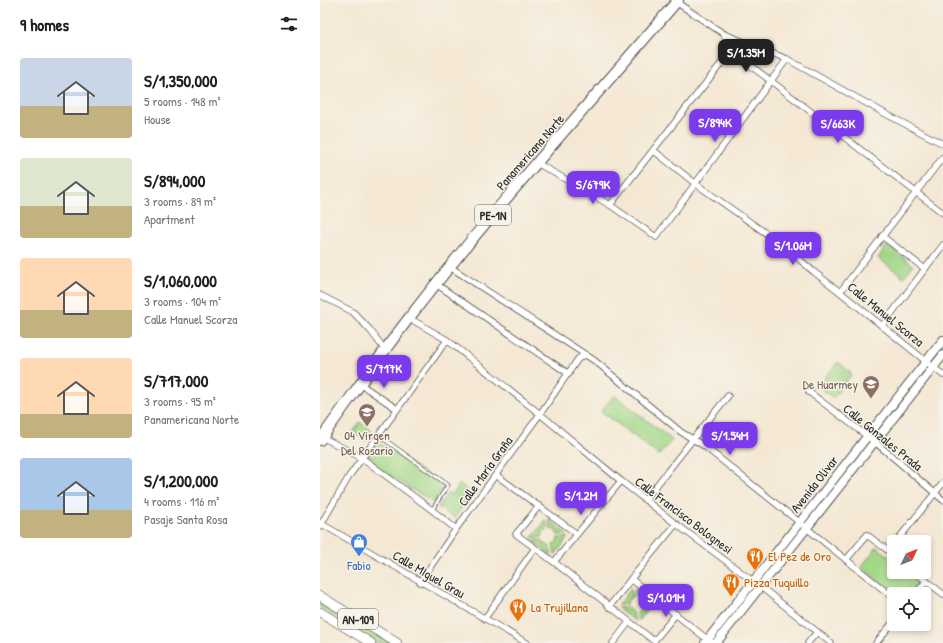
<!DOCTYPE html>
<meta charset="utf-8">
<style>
body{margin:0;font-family:"Patrick Hand",sans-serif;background:#f6f6f6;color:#202124;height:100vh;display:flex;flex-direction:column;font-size:15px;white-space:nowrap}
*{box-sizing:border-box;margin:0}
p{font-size:13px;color:#757577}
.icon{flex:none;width:22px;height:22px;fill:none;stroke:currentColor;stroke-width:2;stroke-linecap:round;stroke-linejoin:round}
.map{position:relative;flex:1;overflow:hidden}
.sheet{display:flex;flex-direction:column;background:#fff;width:320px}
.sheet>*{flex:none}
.needle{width:26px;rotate:47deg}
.tools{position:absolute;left:567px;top:535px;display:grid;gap:8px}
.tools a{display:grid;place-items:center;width:44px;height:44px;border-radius:4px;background:#fff;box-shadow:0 2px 6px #0003;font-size:20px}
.price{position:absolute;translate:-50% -34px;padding:0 9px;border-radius:8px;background:#7c3aed;color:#fff;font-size:13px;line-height:26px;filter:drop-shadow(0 1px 2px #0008)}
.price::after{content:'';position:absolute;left:50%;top:24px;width:12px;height:9px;margin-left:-6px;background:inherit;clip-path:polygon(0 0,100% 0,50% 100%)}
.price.active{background:#222;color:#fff}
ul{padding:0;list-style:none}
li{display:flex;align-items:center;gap:12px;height:100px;padding:0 20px}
li span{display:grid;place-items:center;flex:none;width:112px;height:80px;border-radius:4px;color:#555}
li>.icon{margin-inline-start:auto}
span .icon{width:48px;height:48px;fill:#fffc;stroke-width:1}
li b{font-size:17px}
h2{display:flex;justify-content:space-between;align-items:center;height:48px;padding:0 20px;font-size:17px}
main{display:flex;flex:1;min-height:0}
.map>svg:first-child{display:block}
.green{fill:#a2d787;stroke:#668159}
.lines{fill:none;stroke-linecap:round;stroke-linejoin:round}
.lane-casing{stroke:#494744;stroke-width:4.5}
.street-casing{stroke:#494744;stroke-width:7}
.secondary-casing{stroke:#494744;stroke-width:10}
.primary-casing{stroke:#494744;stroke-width:10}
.highway-casing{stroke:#494744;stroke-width:12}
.lane{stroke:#fff;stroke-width:3}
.street{stroke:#fff;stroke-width:5.5}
.secondary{stroke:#fff;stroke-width:8}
.primary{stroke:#fff;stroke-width:9}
.highway{stroke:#fff;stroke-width:10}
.labels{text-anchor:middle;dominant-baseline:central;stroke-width:3;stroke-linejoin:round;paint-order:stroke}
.shield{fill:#f7f3e8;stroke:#686764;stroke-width:1}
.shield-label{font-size:12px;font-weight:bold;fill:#2b2b2b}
.street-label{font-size:13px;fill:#2b2b2b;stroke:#f7f3e8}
.education-label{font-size:13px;fill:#785e54;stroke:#f7f3e8;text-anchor:end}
.food-label{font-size:13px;fill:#c56008;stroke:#f7f3e8;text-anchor:start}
.shop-label{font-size:13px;fill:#366cbe;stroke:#f7f3e8}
</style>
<main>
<section class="sheet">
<h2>9 homes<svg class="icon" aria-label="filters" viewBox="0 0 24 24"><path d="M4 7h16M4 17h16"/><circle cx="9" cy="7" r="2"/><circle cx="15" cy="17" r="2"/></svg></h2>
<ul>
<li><span style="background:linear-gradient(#c9d6e8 60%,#c2b280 0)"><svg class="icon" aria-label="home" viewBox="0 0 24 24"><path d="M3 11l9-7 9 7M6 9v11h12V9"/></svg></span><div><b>S/1,350,000</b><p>5 rooms · 148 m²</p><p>House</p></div></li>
<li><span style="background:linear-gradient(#dfe7d0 60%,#c2b280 0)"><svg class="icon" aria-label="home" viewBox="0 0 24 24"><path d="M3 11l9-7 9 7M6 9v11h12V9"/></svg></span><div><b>S/894,000</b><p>3 rooms · 89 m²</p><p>Apartment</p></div></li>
<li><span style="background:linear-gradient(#ffd9b3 65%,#c2b280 0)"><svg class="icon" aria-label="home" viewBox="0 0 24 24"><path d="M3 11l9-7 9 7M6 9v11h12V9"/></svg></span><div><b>S/1,060,000</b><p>3 rooms · 104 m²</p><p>Calle Manuel Scorza</p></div></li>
<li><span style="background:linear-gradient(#ffd9b3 70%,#c2b280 0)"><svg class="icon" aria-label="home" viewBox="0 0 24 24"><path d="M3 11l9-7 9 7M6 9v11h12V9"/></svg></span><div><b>S/717,000</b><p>3 rooms · 95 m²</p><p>Panamericana Norte</p></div></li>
<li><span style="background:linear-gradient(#a9c7e8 65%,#c2b280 0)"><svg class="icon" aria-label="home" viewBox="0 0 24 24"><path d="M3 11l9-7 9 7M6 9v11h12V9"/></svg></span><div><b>S/1,200,000</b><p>4 rooms · 116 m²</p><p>Pasaje Santa Rosa</p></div></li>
</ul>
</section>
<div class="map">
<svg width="623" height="643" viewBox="0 0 623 643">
<rect width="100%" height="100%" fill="#f7f3e8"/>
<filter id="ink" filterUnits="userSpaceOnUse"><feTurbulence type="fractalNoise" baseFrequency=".025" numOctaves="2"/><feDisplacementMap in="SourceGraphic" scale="8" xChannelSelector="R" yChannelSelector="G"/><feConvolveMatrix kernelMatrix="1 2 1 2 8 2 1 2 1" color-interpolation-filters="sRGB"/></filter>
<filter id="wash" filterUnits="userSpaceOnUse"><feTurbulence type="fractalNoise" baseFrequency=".012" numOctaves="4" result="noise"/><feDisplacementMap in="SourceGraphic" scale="16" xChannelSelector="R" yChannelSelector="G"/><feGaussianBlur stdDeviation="0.9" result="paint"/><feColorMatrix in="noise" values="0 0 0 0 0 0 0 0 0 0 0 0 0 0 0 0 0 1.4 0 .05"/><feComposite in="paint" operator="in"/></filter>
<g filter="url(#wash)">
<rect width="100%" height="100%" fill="#f4e8d4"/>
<g class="green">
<polygon points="567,245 593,265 584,277 558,258"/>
<polygon points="518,362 532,374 513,398 498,386"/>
<polygon points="294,395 352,440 339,455 281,411"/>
<polygon points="40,422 52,431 45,441 33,432"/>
<polygon points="57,442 124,485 114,503 60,469 47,455"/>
<polygon points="140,484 151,493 135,518 118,507 128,493 132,495"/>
<polygon points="226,520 227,529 223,533 222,537 212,538"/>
<polygon points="229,520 247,534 238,535 235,530 230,529"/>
<polygon points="248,537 235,555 233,545 237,542 238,538"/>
<polygon points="222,540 224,544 229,546 232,556 212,541"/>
<polygon points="557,547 574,560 574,572 590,572 600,580 589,594 575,594 541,567"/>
<polygon points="311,589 312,597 308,600 307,604 298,605"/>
<polygon points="315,589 330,602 322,603 319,599 315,597"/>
<polygon points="0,601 21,614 24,617 23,621 18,620 16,617 0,607"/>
<polygon points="322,605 331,605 318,621 317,612 321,609"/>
<polygon points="307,607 309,610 313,612 315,621 298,608"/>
<polygon points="34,623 38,623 71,643 55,643 32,627"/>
</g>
</g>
<g filter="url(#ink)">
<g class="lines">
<g class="lane-casing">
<polyline id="lane" points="58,435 128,485 112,510"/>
</g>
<g class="street-casing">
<g id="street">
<polyline points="356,2 404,34 467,59 564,113 623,144"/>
<polyline points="411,51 451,81 623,213"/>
<polyline points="333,150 376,184 464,246 494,272 520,292 623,375"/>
<polyline points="217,163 290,205 336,237 467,59"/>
<polyline points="290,205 411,51 404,34"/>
<polyline points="562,236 605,269"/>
<polyline points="130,267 266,355"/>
<polyline points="116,284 249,374"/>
<polyline points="520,292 623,157"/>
<polyline points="0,295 33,312 50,330 65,350"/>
<polyline points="89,318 127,340 220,414 301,481 356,524 441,587 511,643"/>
<polyline points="562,326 623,245"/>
<polyline points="40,384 77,409"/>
<polyline points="489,392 555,442 623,500"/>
<polyline points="2,437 42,458 112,510 136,529"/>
<polyline points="176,475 257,534"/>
<polyline points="325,500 373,439 408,396"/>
<polyline points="219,506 196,534 234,562 334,641 356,614"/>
<polyline points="0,523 207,643"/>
<polyline points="0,526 30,475 127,340"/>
<polyline points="576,542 623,483"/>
<polyline points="569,551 574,545"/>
<polyline points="526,560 547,535 574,555"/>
<polyline points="234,562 301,481"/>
<polyline points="595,572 623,594"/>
<polyline points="311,579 392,643"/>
<polyline points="100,582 136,529 220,414 258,359 262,356 266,355 275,361 361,432 384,446 574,598"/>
<polyline points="596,594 606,581"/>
<polyline points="289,607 311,579 356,524"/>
<polyline points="165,618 215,548"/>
<polyline points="293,643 309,622"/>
<polyline points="488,643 497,632"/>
<polyline points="556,643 574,621"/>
</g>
</g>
<g class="secondary-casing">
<g id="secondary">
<polyline points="385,643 623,340"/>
<polyline points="396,643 623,355"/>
</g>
</g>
<g class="primary-casing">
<g id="primary">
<polyline points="0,596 77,643"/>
<polyline points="0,612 51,643"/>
</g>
</g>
<g class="highway-casing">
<path id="highway" d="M0 440C30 399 58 358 89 318 174 208 268 105 358 0"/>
</g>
<use href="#lane" class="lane"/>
<use href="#street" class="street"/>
<use href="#secondary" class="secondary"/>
<use href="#primary" class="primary"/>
<use href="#highway" class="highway"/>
</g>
</g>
<defs>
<g id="school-pin" transform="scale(0.9)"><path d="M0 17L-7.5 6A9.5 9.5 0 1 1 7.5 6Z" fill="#8d6e63" stroke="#f7f3e8"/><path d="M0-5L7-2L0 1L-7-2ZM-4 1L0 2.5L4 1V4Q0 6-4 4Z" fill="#fff"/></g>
<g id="shop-pin" transform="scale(0.9)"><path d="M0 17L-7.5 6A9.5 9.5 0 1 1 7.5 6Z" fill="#3f7fe0" stroke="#f7f3e8"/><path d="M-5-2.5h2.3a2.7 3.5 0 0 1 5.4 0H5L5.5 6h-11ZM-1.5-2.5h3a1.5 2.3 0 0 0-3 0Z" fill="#fff"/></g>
<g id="restaurant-pin" transform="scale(0.9)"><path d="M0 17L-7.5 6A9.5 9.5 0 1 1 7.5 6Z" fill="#e8710a" stroke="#f7f3e8"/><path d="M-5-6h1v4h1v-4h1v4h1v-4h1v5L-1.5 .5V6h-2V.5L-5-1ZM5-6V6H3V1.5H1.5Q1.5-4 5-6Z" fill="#fff"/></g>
</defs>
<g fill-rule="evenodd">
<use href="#school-pin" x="551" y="384"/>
<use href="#school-pin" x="47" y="412"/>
<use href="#shop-pin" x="39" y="542"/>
<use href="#restaurant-pin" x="435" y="556"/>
<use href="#restaurant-pin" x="411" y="582"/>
<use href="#restaurant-pin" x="198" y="607"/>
</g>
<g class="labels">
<g class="shield">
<rect x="155" y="205" width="36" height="20" rx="3"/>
<rect x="18" y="609" width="40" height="20" rx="3"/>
</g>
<g class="shield-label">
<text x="173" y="215">PE-1N</text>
<text x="38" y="619">AN-109</text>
</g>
<g class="street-label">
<text transform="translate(210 152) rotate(-49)">Panamericana Norte</text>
<text transform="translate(566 314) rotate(39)">Calle Manuel Scorza</text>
<text transform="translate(563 437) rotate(39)">Calle Gonzales Prada</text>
<text transform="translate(165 471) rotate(-54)">Calle María Graña</text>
<text transform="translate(494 484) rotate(-52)">Avenida Olivar</text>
<text transform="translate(364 515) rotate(37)">Calle Francisco Bolognesi</text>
<text transform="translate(109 574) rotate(30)">Calle MIguel Grau</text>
</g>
<g class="education-label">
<text x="538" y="384">De Huarmey</text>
<text x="47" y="435" text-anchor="middle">04 Virgen<tspan x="47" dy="15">Del Rosario</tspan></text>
</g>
<g class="food-label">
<text x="448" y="556">El Pez de Oro</text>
<text x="424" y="582">Pizza Tuquillo</text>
<text x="211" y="607">La Trujillana</text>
</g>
<g class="shop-label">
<text x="39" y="565">Fabio</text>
</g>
</g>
</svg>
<div class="tools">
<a><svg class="needle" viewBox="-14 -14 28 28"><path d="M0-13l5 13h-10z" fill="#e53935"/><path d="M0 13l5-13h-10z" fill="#757577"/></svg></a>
<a><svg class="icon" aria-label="locate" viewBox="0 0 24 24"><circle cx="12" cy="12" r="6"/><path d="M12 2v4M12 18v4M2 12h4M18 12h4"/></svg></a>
</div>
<b class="price active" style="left:426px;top:73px">S/1.35M</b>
<b class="price" style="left:395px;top:143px">S/894K</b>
<b class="price" style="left:518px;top:144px">S/663K</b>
<b class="price" style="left:273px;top:205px">S/679K</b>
<b class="price" style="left:473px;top:266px">S/1.06M</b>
<b class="price" style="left:64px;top:389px">S/717K</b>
<b class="price" style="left:410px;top:456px">S/1.54M</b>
<b class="price" style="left:261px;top:516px">S/1.2M</b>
<b class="price" style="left:346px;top:618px">S/1.01M</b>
</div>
</main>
